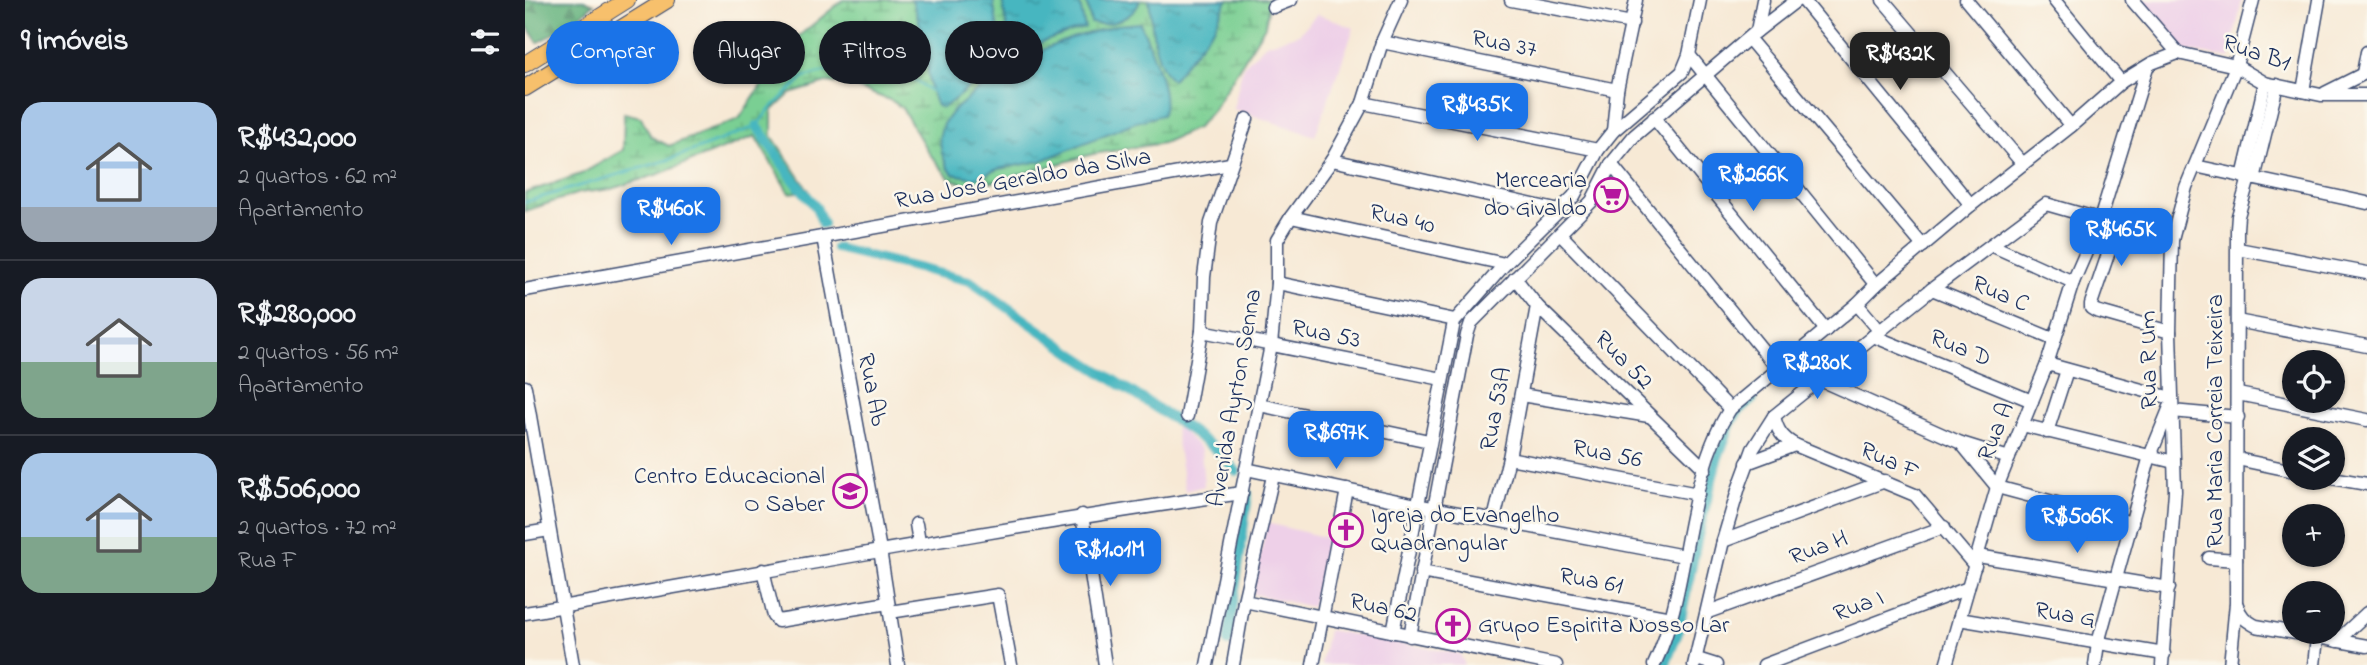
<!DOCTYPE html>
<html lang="pt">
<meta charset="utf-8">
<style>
body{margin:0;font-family:"Indie Flower",sans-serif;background:#20242c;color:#f1f3f6;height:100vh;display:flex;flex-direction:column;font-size:26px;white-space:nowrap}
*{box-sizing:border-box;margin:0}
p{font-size:23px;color:#9ea1a6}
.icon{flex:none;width:38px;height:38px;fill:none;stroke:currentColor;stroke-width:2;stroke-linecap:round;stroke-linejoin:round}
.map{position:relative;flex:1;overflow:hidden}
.details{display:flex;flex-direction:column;background:#171b24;width:525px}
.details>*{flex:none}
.banner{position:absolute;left:21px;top:21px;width:665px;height:63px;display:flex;gap:14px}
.tools{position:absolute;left:1757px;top:350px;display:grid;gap:14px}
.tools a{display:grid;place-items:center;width:63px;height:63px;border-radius:50%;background:#171b24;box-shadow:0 2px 5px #0004;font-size:35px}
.price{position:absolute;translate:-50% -60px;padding:0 16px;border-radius:14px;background:#1a73e8;color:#fff;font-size:23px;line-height:46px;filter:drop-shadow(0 2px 4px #0008)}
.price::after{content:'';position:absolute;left:50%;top:42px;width:21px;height:16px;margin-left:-10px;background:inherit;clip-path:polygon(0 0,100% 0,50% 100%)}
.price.selected{background:#222;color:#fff}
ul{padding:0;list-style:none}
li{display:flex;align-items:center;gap:21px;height:175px;padding:0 21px}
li+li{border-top:2px solid #363941}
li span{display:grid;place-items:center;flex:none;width:196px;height:140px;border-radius:21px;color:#555}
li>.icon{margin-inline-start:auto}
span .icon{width:84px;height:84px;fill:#fffc;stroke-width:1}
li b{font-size:30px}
h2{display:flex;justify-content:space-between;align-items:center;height:84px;padding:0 21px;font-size:30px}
.chip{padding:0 24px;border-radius:32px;background:#171b24;box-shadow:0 2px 5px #0004;font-size:24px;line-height:63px}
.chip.selected{background:#1a73e8;color:#fff}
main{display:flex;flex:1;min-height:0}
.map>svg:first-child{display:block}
.built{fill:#eed0e8}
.forest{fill:url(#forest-firs);stroke:#3f706e;stroke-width:2}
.wetland{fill:url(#wetland-marsh);stroke:#4a7f78;stroke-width:2}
.water{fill:url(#water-ripples);stroke:#31728f;stroke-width:2}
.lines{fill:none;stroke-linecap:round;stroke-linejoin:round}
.stream{stroke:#47b6c0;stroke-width:2.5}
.canal{stroke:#47b6c0;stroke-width:10}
.minor-casing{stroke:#3c4b70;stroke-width:15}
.major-casing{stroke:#3c4b70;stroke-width:18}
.minor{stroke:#fff;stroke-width:12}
.major{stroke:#f7c06c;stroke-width:16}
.labels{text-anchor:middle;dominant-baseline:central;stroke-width:5;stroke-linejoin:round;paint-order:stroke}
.street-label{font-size:24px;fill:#1b2f5e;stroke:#fbf7ec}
.poi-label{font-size:24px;fill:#1b2f5e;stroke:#fbf7ec;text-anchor:end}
</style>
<main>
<section class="details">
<h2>9 imóveis<svg class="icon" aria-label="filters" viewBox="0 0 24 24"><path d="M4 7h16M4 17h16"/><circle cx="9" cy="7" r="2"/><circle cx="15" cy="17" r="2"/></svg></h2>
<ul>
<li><span style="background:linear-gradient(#a9c7e8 75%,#9aa5b1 0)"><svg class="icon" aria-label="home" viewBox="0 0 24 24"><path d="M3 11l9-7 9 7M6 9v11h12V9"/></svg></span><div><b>R$432,000</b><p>2 quartos · 62 m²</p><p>Apartamento</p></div></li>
<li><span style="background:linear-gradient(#c9d6e8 60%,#7fa58c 0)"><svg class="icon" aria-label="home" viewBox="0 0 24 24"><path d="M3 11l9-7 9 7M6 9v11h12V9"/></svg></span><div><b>R$280,000</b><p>2 quartos · 56 m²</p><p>Apartamento</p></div></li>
<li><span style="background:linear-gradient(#a9c7e8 60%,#7fa58c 0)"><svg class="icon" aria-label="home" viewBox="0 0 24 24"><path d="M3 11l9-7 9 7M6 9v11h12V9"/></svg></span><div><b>R$506,000</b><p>2 quartos · 72 m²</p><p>Rua F</p></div></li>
</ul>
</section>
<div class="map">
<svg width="1842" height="665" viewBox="0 0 1842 665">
<defs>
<pattern id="forest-firs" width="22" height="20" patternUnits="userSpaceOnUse" patternTransform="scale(1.75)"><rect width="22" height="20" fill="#63b27d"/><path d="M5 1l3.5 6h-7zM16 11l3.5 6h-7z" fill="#51916a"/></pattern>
<pattern id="wetland-marsh" width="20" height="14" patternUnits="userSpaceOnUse" patternTransform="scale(1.75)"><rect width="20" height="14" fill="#7acf93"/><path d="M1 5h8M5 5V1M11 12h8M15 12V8" fill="none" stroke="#63a87b"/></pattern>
<pattern id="water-ripples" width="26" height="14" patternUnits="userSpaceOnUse" patternTransform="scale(1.75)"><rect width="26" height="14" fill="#47b6c0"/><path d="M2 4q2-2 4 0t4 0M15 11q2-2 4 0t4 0" fill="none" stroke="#3a949f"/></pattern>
</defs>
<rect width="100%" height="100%" fill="#fbf7ec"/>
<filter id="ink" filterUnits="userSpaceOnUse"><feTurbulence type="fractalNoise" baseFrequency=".0143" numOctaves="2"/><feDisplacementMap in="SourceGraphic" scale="14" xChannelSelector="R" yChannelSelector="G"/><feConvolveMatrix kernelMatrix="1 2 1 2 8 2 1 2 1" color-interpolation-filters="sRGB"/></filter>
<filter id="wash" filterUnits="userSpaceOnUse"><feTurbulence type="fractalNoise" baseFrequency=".00686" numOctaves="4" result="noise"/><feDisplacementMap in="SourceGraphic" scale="28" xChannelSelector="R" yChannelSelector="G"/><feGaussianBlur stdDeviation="1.57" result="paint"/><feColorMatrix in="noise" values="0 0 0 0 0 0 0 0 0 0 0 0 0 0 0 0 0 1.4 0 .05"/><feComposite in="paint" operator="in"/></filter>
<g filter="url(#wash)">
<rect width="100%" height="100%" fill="#f7e9d5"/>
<g class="built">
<polygon points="1617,0 1717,0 1705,58 1657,50"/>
<polygon points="792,14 829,28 790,136 708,109 718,66 741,44 774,34"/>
<polygon points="654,428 676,449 679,486 660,491 650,429"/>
<polygon points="742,523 803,538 787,607 728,594"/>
<polygon points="803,630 935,654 940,665 796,665"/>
</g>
<polygon class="forest" points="0,0 59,0 69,4 53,18 13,43 0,23"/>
<polygon class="wetland" points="318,0 745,0 740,26 687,111 672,128 638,143 568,154 469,182 440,184 425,179 403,152 377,108 367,101 327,86 304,82 265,94 247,111 247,136 284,191 264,193 230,136 134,174 86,189 54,193 0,211 0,193 56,174 98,150 99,113 116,117 126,137 144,146 214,119 256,55 269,40"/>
<g class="water">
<polygon points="387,0 468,0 477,55 440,91 418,108 412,106 406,91 396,28"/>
<path d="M477 0H554L560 28C538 33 506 49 486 49Z"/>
<path d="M561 0H615C610 18 584 27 566 23Z"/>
<path d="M624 0H702L689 28 647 80C627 60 628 27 624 0Z"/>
<path d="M615 23C624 42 647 97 637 115L608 123 516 161 473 169 450 178 428 174 423 168 417 154 414 138 418 124 427 112 485 63 547 38 592 25Z"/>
</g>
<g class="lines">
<polyline class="stream" points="0,202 146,159 232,126 243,111 279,77 338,61 380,73 406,91"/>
<g class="canal">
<polyline points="232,126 266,176 291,207 298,224"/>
<polyline points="311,248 445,281 553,357 662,428 694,452 711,471"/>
<polyline points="703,642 723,494"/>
<polyline points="1140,665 1153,633 1173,536 1192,460 1207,421 1213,412 1228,399"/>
</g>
</g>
</g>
<g filter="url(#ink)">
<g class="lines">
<g class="minor-casing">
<g id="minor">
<polyline points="986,0 1107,23"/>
<polyline points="1278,0 1446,205"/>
<polyline points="1358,0 1498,164"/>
<polyline points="1441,0 1546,126"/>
<polyline points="1529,0 1596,82"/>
<polyline points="1607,0 1653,53"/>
<polyline points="748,7 766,0"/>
<polyline points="1232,31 1238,0"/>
<polyline points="1224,39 1398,246"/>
<polyline points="857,42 1092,90"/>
<polyline points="1653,53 1711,66 1740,83 1796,95 1842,95"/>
<polyline points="1164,55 1351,285"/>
<polyline points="1838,73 1842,52"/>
<polyline points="1778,91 1794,0"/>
<polyline points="1800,93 1842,72"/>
<polyline points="838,103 1073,150"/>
<polyline points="1129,118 1301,330"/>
<polyline points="1088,131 1092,90 1111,0"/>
<polyline points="807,160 1035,211"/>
<polyline points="1086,164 1253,369"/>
<polyline points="1670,166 1842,203"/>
<polyline points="1718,177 1740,83"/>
<polyline points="1729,179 1752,85"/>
<polyline points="766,217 980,264"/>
<polyline points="1593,225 1566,304 1566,308 1571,311 1645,332"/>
<polyline points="1035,234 1205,409"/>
<polyline points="298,237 355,550 373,665"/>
<polyline points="1466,245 1548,282"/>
<polyline points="1713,249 1842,273"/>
<polyline points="990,278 1012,306 1180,469"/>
<polyline points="752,283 930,320"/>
<polyline points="1407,289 1528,339"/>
<polyline points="0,290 705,164"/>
<polyline points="1332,304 1354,330"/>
<polyline points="1712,321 1842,346"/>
<polyline points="677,331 917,379"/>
<polyline points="1348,336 1507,401"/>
<polyline points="1522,364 1646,398"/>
<polyline points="1293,379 1436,443 1484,458"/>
<polyline points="0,387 48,665"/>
<polyline points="1713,394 1842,420"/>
<polyline points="996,395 1124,416"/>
<polyline points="734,405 904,441"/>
<polyline points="1647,411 1713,417"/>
<polyline points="662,416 677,331 679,277 686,223 722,119"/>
<path d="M1249 416C1252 430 1257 438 1270 445L1390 495 1450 566"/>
<polyline points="1497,425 1649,462"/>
<polyline points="1522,432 1542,370"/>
<polyline points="1436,443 1472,487 1607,523"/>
<polyline points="984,458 1173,494"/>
<polyline points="1712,459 1769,471"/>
<polyline points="1222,463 1270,445"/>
<polyline points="721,469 892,505 1159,556"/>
<polyline points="1807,478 1842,484"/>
<polyline points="557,515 580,665"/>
<polyline points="969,519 984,458 1012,306"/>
<polyline points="391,524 394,542"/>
<polyline points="0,534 24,530"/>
<polyline points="1198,541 1360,481"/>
<polyline points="1453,556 1644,588"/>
<polyline points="1684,558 1711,560"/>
<polyline points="238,570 249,616 253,621 363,603"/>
<polyline points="896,572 1146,618"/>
<polyline points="719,601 1031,665"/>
<path d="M1712 605C1715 616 1720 620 1731 626L1842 646"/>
<polyline points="365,612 473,595 486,665"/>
<polyline points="1183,612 1419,527"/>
<path d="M0 613C239 572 477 527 717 493"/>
<polyline points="1434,619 1639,654"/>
<polyline points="868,632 929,322 980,264 1049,196 1073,150 1088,131 1157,72 1164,55 1175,0"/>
<polyline points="885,636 942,335 946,323 1067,201 1086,164 1109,136 1232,31 1272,0"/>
<polyline points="1812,641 1842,613"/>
<polyline points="1172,659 1191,665"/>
<polyline points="682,665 746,345 752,283 752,240 766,217 807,160 838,103 857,42 876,0"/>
<polyline points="708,665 719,601 748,476"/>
<polyline points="788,665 822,490"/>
<path d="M1129 665C1166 588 1158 482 1205 409L1332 304 1351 285 1446 205 1546 126 1596 82 1627 63 1653 53"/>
<polyline points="1169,665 1198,541 1214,487 1228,449 1249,416 1407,289 1521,204 1647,240"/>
<polyline points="1239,665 1443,588"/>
<polyline points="1421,665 1472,487 1522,364 1548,282 1575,220 1622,67"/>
<polyline points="1570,665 1573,643 1625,456 1645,407"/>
<polyline points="1637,665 1650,491 1645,332 1647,240 1661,187 1711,66 1728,0"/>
<polyline points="1705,665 1711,603 1712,229 1713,216 1724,178"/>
<polyline points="1789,665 1792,638"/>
</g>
</g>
<g class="major-casing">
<g id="major">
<polyline points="0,64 102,0"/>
<polyline points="0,88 142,0"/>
</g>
</g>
<use href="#minor" class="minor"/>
<use href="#major" class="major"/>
</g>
</g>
<defs>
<g id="supermarket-ring" transform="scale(1.75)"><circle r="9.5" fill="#fbf7ec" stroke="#b5179e" stroke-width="1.5"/><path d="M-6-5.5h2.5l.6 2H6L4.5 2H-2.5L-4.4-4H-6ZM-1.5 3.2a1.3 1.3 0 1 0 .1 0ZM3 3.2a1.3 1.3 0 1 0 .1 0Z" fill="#b5179e"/></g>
<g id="school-ring" transform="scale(1.75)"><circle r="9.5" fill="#fbf7ec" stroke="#b5179e" stroke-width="1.5"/><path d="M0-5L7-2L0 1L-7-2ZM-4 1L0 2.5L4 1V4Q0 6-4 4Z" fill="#b5179e"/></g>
<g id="church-ring" transform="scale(1.75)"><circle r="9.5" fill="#fbf7ec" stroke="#b5179e" stroke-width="1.5"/><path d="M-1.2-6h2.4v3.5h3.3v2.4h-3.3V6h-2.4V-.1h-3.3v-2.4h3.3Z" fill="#b5179e"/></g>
</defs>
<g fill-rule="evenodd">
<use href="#supermarket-ring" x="1086" y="195"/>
<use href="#school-ring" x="325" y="491"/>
<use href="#church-ring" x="821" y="530"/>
<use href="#church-ring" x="928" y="626"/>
</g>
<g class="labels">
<g class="street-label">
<text transform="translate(979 45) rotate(11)">Rua 37</text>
<text transform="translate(1731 54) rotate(19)">Rua B1</text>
<text transform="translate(498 180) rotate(-10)">Rua José Geraldo da Silva</text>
<text transform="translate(877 220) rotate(13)">Rua 40</text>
<text transform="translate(1475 295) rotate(23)">Rua C</text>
<text transform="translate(801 335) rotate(11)">Rua 53</text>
<text transform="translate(1435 349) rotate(22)">Rua D</text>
<text transform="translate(1625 360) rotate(-91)">Rua R Um</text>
<text transform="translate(1098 361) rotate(45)">Rua 52</text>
<text transform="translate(346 390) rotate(79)">Rua Ab</text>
<text transform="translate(711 398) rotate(-80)">Avenida Ayrton Senna</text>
<text transform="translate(972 409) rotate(-79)">Rua 53A</text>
<text transform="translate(1691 421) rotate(-90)">Rua Maria Correia Teixeira</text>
<text transform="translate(1472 432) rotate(-68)">Rua A</text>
<text transform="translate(1082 455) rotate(11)">Rua 56</text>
<text transform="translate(1364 462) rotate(24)">Rua F</text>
<text transform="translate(1294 549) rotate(-20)">Rua H</text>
<text transform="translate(1066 582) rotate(10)">Rua 61</text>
<text transform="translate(1334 607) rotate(-21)">Rua I</text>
<text transform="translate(858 609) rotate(12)">Rua 62</text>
<text transform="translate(1540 616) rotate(10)">Rua G</text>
</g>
<g class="poi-label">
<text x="1062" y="181">Mercearia<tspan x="1062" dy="28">do Givaldo</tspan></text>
<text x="300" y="477">Centro Educacional<tspan x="300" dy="28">O Saber</tspan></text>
<text x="846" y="516" text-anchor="start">Igreja do Evangelho<tspan x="846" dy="28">Quadrangular</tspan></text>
<text x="953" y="626" text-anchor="start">Grupo Espirita Nosso Lar</text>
</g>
</g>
</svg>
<div class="tools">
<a><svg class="icon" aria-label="locate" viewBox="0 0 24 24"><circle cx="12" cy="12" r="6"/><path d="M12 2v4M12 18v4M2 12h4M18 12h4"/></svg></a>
<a><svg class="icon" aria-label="layers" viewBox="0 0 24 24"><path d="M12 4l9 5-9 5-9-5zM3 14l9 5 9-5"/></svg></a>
<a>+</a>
<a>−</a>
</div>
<b class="price selected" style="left:1375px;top:92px">R$432K</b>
<b class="price" style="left:952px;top:143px">R$435K</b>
<b class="price" style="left:1228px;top:213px">R$266K</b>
<b class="price" style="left:146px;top:247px">R$460K</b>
<b class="price" style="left:1596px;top:268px">R$465K</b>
<b class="price" style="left:1292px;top:401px">R$280K</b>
<b class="price" style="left:811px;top:471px">R$697K</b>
<b class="price" style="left:1552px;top:555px">R$506K</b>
<b class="price" style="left:585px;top:588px">R$1.01M</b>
<div class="banner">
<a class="chip selected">Comprar</a>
<a class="chip">Alugar</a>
<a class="chip">Filtros</a>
<a class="chip">Novo</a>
</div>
</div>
</main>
